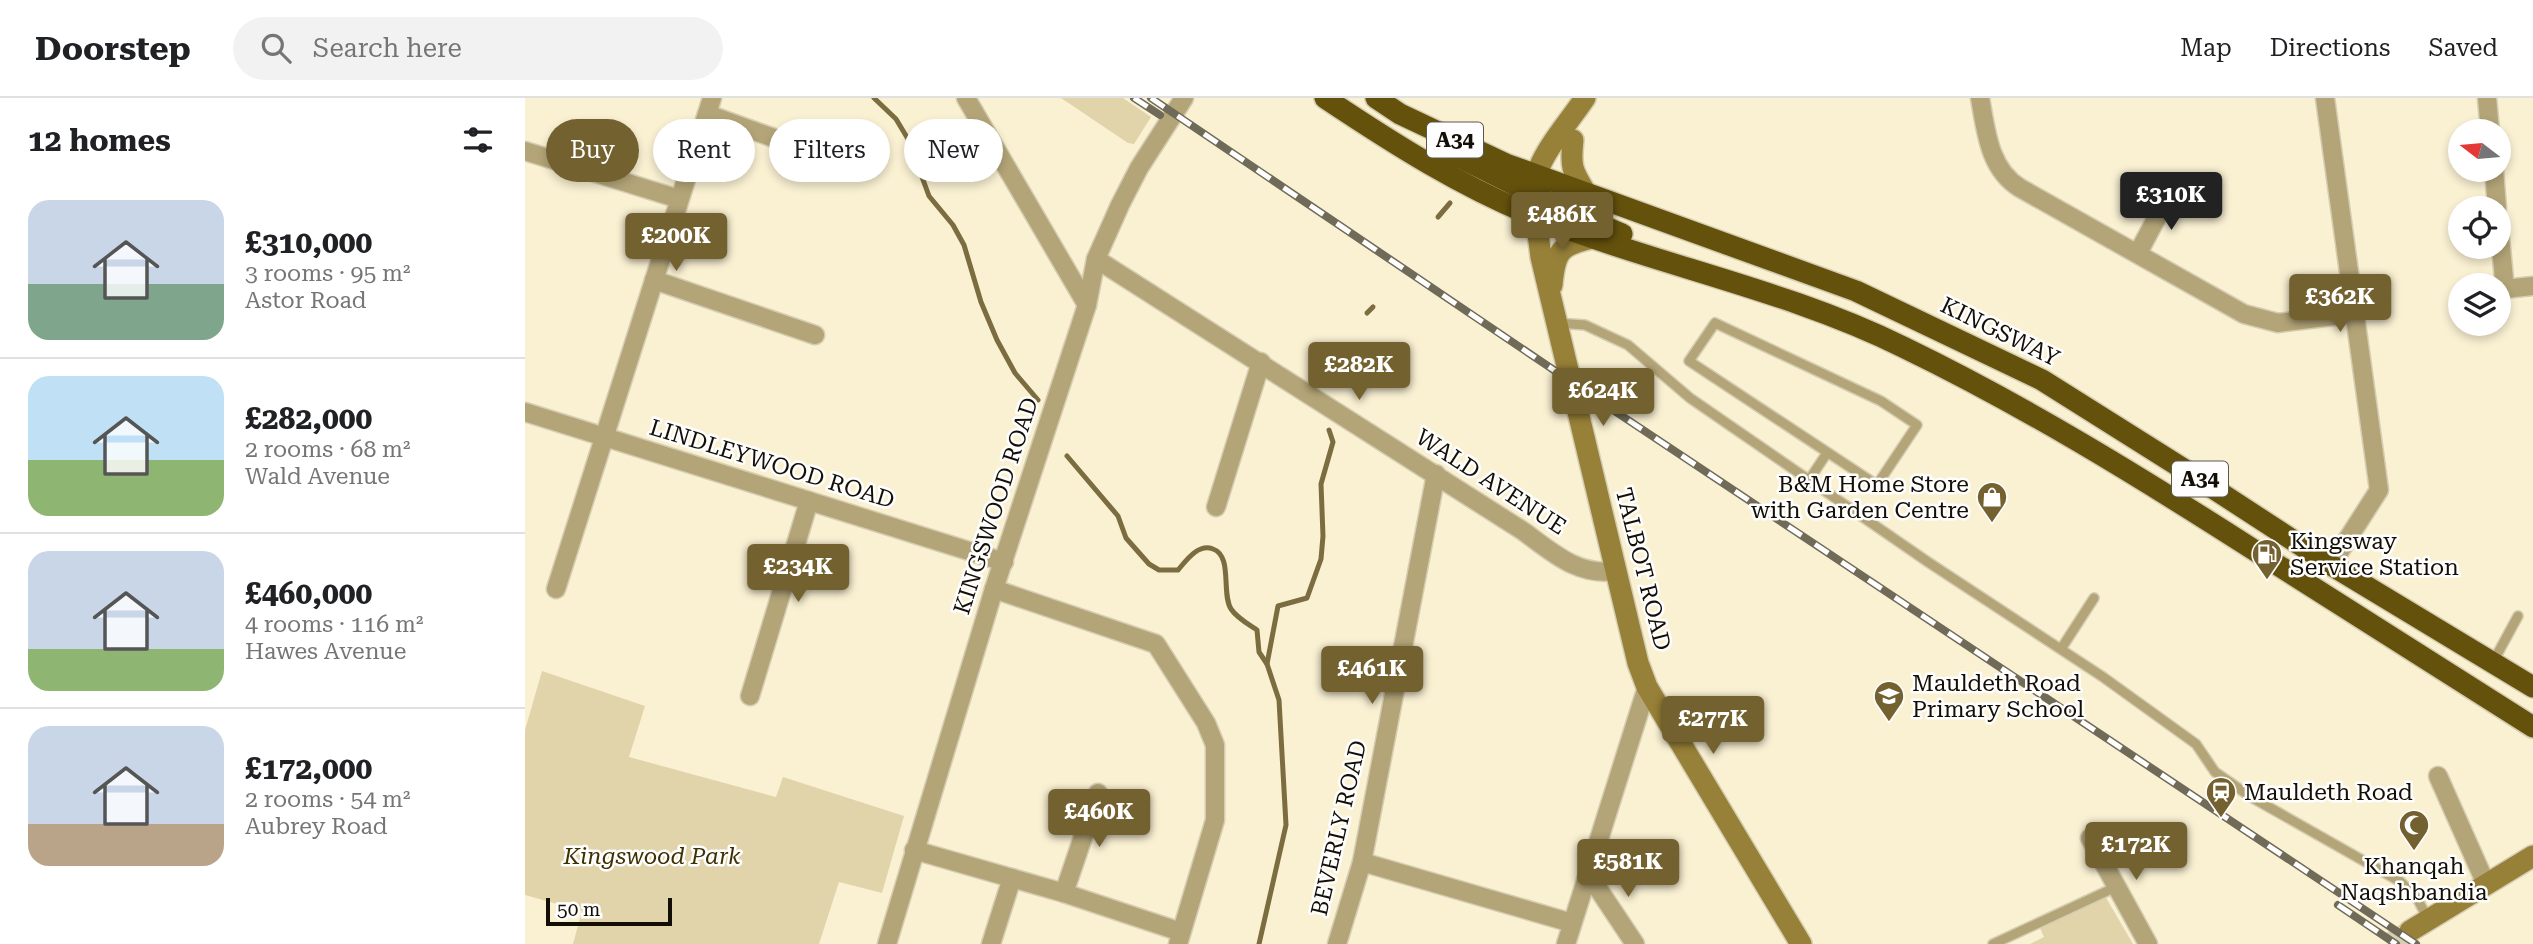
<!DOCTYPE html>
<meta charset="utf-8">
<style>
body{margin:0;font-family:"Roboto Serif",serif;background:#f2f2f2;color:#202124;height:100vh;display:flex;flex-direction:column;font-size:26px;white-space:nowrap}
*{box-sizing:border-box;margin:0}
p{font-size:23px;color:#757577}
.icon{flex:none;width:38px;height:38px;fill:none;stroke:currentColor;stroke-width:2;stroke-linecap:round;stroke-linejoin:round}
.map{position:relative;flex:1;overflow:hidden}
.sheet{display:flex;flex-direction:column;background:#fff;width:525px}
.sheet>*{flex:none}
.guide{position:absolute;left:21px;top:21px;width:665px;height:63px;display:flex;gap:14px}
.needle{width:46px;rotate:286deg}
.buttons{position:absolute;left:1923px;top:21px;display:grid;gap:14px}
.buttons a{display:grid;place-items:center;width:63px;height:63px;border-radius:50%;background:#fff;box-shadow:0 4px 10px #0003;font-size:35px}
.scale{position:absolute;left:21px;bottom:18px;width:126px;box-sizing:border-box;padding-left:7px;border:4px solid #130f06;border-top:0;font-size:19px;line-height:24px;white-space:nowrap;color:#130f06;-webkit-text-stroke:5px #fefefe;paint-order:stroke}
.price{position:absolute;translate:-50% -60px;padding:0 16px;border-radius:7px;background:#736230;color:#fff;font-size:23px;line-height:46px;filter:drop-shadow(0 2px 4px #0008)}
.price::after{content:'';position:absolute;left:50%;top:42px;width:21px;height:16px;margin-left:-10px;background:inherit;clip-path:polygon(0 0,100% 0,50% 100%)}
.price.on{background:#222;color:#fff}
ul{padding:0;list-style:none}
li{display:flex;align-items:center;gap:21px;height:175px;padding:0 28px}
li+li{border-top:2px solid #e0e0e0}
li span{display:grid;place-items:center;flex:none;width:196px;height:140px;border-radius:21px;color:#555}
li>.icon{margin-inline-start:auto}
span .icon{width:84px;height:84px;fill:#fffc;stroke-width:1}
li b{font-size:30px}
h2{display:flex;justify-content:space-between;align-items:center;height:84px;padding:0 28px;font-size:30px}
.tag{padding:0 24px;border-radius:32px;background:#fff;box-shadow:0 4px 10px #0003;font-size:24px;line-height:63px}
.tag.on{background:#736230;color:#fff}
header{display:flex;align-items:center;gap:42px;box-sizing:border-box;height:98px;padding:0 35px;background:#fff;border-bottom:2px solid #e0e0e0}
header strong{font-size:33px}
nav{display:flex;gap:38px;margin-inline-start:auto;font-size:24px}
.search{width:490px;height:63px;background:#f2f2f2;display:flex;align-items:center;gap:18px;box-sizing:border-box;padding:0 24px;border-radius:38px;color:#757577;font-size:26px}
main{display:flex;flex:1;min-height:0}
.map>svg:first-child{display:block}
.green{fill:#e1d4aa}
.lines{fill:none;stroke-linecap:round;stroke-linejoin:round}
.stream{stroke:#7c6d41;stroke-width:5}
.secondary-tunnel{stroke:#d7cfb4;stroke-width:21;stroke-dasharray:21 10;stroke-linecap:butt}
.lane-casing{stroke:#d5cdb2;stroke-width:12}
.street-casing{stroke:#d5cdb2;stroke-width:21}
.secondary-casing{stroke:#d5cdb2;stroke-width:24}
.highway-casing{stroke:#d5cdb2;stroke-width:24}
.lane{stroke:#b4a578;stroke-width:9}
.street{stroke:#b4a578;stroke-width:18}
.secondary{stroke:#978037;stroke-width:21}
.highway{stroke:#64510c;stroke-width:21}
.rail-casing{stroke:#706a58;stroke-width:8}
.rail{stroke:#fefefe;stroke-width:5;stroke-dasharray:16;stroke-linecap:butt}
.labels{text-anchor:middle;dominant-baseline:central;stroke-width:5;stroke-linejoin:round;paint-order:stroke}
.shield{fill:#fefefe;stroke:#5a5750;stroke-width:2}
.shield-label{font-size:21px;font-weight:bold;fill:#130f06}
.street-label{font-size:23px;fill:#130f06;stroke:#fefefe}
.poi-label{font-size:23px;fill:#130f06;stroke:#fefefe;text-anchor:start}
.park-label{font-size:23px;font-style:italic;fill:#3e3000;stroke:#fefefe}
</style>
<header>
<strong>Doorstep</strong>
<div class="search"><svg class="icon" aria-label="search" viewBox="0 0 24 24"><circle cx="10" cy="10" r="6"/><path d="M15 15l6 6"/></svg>Search here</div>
<nav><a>Map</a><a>Directions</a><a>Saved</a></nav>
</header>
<main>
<section class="sheet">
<h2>12 homes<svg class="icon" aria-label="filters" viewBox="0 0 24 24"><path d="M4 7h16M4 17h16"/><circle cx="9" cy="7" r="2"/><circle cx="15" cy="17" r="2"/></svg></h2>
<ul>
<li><span style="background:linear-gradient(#c9d6e8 60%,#7fa58c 0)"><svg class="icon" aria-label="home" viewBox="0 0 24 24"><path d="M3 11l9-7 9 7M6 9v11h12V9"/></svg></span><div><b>£310,000</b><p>3 rooms · 95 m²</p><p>Astor Road</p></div></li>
<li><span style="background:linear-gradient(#bfe0f5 60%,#8fb573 0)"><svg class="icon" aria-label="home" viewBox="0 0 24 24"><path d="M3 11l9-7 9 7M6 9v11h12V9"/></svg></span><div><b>£282,000</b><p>2 rooms · 68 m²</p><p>Wald Avenue</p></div></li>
<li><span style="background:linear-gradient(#c9d6e8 70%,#8fb573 0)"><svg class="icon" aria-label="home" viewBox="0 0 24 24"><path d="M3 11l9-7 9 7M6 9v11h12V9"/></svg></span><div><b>£460,000</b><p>4 rooms · 116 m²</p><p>Hawes Avenue</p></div></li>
<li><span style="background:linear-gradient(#c9d6e8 70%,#b9a48a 0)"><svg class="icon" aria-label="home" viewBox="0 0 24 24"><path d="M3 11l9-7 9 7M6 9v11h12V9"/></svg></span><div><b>£172,000</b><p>2 rooms · 54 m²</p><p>Aubrey Road</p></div></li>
</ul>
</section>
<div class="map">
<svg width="2008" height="846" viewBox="0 0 2008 846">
<rect width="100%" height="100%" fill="#faf1d3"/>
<g class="green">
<polygon points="536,0 598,0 626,19 609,46 603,45"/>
<polygon points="17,573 120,608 104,659 251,699 258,679 379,718 357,795 314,784 294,846 48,846 57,813 0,797 0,632"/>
<polygon points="1580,798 1608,846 1505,846 1519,839 1515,830"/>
</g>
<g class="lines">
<g class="stream">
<polyline points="349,0 371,21 383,41 404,98 428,127 439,147 456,204 472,242 490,275 513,302"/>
<polyline points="913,119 925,105"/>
<polyline points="842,215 848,209"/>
<path d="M542 358 593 418 601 440 624 466 634 472H653C661 463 673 445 688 451 708 458 696 495 706 511 712 520 723 526 732 532L734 554 742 566 754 602 761 727 734 846"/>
<polyline points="742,566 753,508 782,500 796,461 798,438 796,386 808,344 804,332"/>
</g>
<polyline class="secondary-tunnel" points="1863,846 1885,833"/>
<g class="lane-casing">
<g id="lane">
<polyline points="1032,225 1060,227 1103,247 1165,300 1284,382"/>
<polygon points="1190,225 1356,303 1392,327 1352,387 1164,263"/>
<polyline points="1302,355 1284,382 1403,464 1578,579 1671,646 1690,674 1726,699 1876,784 1893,802 1903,821"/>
<polyline points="1536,551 1569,500"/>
<polyline points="1968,564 1993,518"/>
<polyline points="1468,846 1591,789"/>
</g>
</g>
<g class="street-casing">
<g id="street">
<polyline points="441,0 562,207"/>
<path d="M1455 0C1461 33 1464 71 1495 90L1719 216 1753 225 1832 215"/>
<polyline points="1800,0 1854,392 1806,467"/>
<polyline points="1962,0 1965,33"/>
<polyline points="182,16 260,44"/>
<polyline points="0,53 154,101"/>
<polyline points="1969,72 1972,110"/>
<polyline points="1974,129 1980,191 2008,188"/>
<polyline points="1613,155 1645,95"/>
<path d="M571 161 998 433C1027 454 1052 478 1090 473"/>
<polyline points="129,182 290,237"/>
<polyline points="0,314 479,464"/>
<polyline points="691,409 736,264"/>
<polyline points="31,491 187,0"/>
<polyline points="469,491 631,546 681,625 690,647 690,722 653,846"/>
<polyline points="225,598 284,403"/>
<polyline points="1913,678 1961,786"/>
<polyline points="1565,740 1623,846"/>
<polyline points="389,752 539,795 656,834"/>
<polyline points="837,764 1047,825"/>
<polyline points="1064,777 1110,846"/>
<polyline points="539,795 573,695"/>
<polyline points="362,846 469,491 562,207 571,161 595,107 614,70 659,0"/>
<polyline points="466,846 487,780"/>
<polyline points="812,846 837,764 911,376"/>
<polyline points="1041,846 1122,589"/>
</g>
</g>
<g class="secondary-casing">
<g id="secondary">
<path d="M1060 0C1046 21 1023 47 1014 70 1005 94 1013 133 1016 159L1113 565 1122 589 1276 846"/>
<path d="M1048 42C1045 68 1047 73 1061 95"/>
<path d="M1027 187C1030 153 1035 147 1068 140"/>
<polyline points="1885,833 2008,758"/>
</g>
</g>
<g class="highway-casing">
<g id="highway">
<path d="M800 0C869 46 938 90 1016 121 1135 168 1263 192 1378 249 1500 308 1615 379 1729 452 1822 511 1915 570 2008 629"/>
<polyline points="851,0 875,16 981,66 1331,193 1517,282 1660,372 1806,467 2008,589"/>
<polyline points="924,54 1042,113 1097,136"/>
</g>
</g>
<use href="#lane" class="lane"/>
<use href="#street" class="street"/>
<use href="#secondary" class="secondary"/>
<use href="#highway" class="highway"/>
<g class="rail-casing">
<g id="rail">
<polyline points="609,0 635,17"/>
<polyline points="626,0 1082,308 1891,846"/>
<polyline points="1813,807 1871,846"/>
</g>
</g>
<use href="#rail" class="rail"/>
</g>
<defs>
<g id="shop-pin" transform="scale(1.575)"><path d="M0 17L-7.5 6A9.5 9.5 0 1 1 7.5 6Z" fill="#736230" stroke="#fefefe"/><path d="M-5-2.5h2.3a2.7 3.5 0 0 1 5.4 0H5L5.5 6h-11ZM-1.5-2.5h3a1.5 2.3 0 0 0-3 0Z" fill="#fff"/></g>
<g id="fuel-pin" transform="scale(1.575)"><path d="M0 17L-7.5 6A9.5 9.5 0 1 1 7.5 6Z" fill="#736230" stroke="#fefefe"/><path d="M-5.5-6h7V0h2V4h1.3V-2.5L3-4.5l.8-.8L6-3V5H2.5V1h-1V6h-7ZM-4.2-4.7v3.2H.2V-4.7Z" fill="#fff"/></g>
<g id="school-pin" transform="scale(1.575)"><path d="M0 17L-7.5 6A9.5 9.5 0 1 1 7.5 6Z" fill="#736230" stroke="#fefefe"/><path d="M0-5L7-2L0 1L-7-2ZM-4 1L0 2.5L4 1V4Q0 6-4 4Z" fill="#fff"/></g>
<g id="station-pin" transform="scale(1.575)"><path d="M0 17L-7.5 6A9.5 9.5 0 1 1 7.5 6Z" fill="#736230" stroke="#fefefe"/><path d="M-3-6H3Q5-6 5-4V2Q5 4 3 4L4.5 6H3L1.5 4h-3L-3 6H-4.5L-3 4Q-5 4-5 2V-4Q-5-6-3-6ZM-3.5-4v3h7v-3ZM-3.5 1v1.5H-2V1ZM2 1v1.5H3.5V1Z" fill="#fff"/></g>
<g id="mosque-pin" transform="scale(1.575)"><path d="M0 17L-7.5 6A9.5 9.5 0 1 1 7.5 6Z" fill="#736230" stroke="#fefefe"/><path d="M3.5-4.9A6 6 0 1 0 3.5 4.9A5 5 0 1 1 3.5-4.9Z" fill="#fff"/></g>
</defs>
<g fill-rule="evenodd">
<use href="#shop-pin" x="1467" y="399"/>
<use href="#fuel-pin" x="1742" y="456"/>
<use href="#school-pin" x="1364" y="598"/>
<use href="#station-pin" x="1696" y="694"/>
<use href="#mosque-pin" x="1889" y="727"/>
</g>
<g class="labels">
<g class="shield">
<rect x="902" y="24.5" width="56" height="35" rx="5"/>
<rect x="1647" y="363.5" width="56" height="35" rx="5"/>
</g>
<g class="shield-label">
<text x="930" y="42">A34</text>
<text x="1675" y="381">A34</text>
</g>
<g class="street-label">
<text transform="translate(1475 234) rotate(26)">KINGSWAY</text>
<text transform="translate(247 366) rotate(17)">LINDLEYWOOD ROAD</text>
<text transform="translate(966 384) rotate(33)">WALD AVENUE</text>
<text transform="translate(471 408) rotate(-72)">KINGSWOOD ROAD</text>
<text transform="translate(1118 471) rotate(76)">TALBOT ROAD</text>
<text transform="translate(814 730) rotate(-77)">BEVERLY ROAD</text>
</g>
<g class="poi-label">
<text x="1444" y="386" text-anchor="end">B&amp;M Home Store<tspan x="1444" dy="26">with Garden Centre</tspan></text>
<text x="1765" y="443">Kingsway<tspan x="1765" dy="26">Service Station</tspan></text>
<text x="1387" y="585">Mauldeth Road<tspan x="1387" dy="26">Primary School</tspan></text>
<text x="1719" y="694">Mauldeth Road</text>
<text x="1889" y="768" text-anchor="middle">Khanqah<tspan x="1889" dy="26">Naqshbandia</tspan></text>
</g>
<g class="park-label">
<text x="127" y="758">Kingswood Park</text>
</g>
</g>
</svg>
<div class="buttons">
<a><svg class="needle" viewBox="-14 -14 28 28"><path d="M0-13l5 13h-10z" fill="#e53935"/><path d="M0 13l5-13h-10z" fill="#757577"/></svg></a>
<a><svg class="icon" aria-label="locate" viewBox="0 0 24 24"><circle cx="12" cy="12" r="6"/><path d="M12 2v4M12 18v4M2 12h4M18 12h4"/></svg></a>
<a><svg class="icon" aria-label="layers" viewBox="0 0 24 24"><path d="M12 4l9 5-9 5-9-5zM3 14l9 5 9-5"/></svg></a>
</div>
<div class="scale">50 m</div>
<b class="price on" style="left:1646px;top:134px">£310K</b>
<b class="price" style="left:1037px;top:154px">£486K</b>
<b class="price" style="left:151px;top:175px">£200K</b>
<b class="price" style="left:1815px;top:236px">£362K</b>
<b class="price" style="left:834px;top:304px">£282K</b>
<b class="price" style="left:1078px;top:330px">£624K</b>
<b class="price" style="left:273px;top:506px">£234K</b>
<b class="price" style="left:847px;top:608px">£461K</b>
<b class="price" style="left:1188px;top:658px">£277K</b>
<b class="price" style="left:574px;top:751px">£460K</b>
<b class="price" style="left:1611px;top:784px">£172K</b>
<b class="price" style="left:1103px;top:801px">£581K</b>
<div class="guide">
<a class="tag on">Buy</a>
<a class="tag">Rent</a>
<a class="tag">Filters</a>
<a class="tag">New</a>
</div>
</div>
</main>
